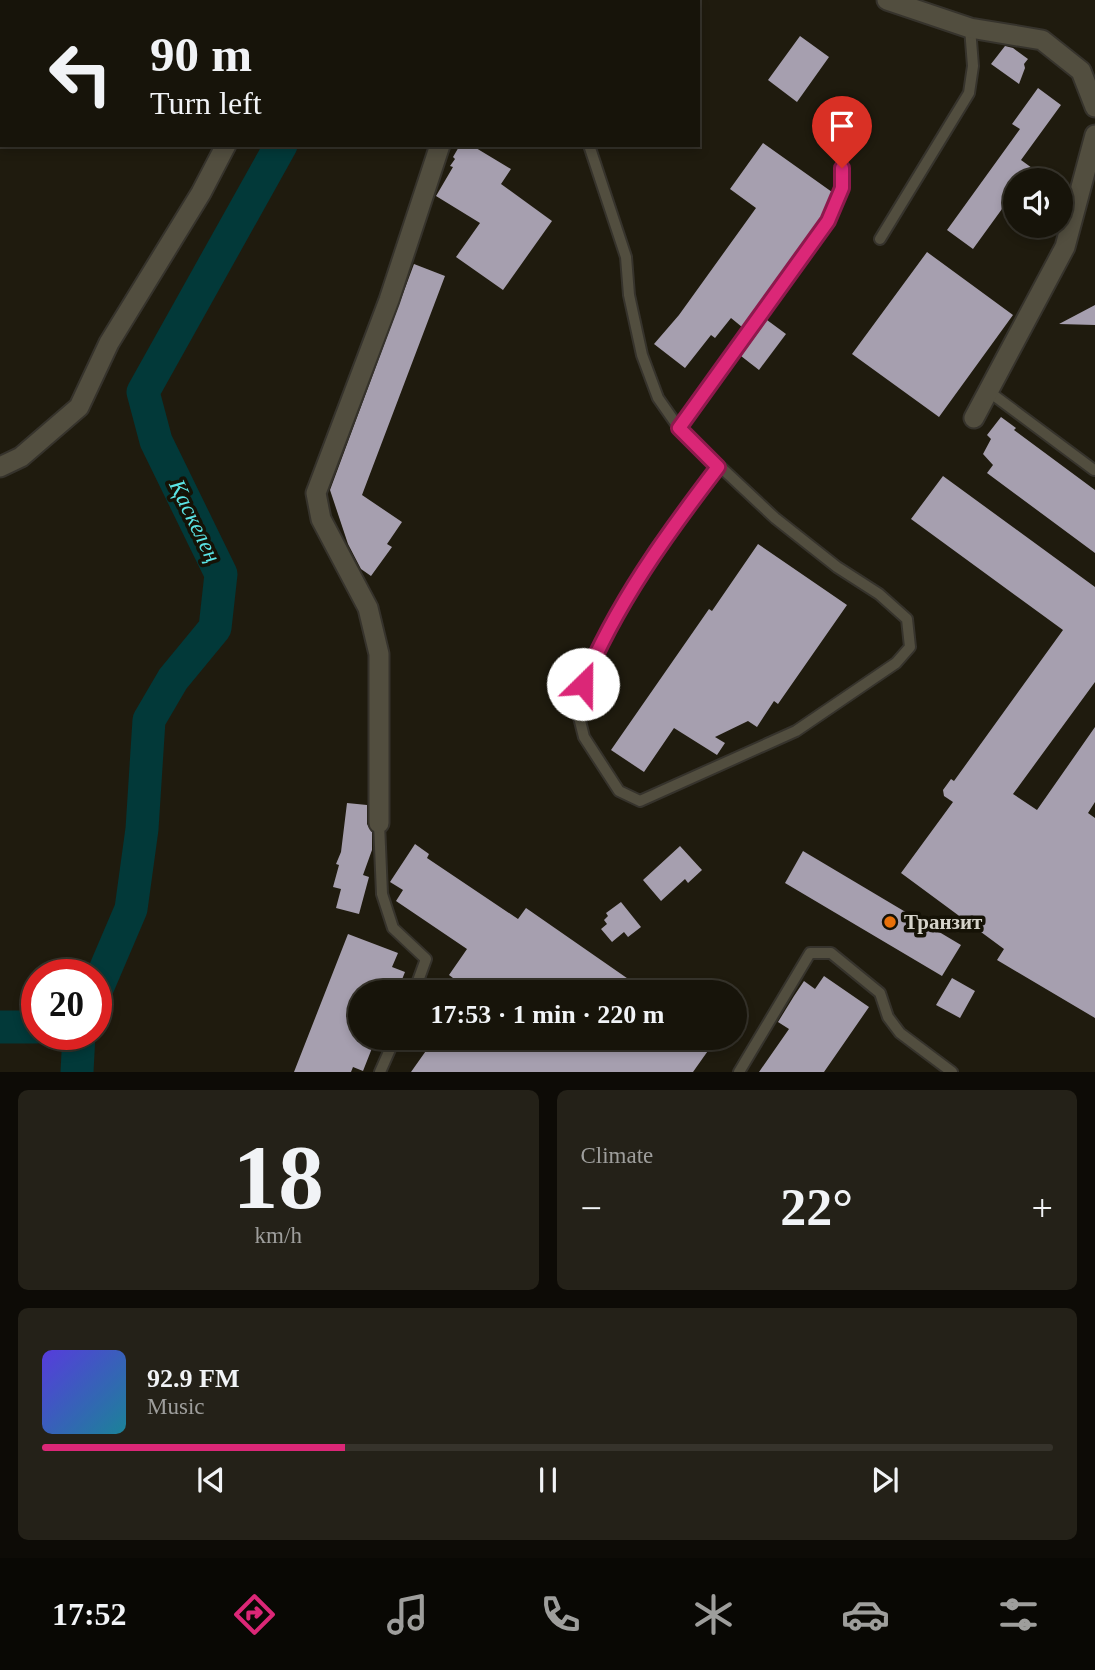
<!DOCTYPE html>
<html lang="en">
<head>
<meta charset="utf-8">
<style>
	:root { --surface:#17140a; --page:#242118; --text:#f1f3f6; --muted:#9e9e9c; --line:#36332b; --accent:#db2777 }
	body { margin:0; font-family:Georgia,serif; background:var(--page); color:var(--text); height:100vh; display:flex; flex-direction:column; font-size:26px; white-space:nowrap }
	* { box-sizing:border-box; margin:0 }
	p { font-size:23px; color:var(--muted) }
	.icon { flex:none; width:38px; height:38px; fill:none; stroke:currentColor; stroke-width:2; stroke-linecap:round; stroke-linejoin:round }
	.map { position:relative; height:1072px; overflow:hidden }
	.side { display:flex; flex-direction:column; gap:18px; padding:18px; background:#0d0b06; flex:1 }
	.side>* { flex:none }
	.banner { position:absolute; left:0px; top:0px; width:700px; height:147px; box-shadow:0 4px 10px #0003,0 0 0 2px var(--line); background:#17140a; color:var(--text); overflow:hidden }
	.fabs { position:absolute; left:1003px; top:168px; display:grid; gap:14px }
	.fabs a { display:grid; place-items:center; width:70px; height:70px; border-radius:50%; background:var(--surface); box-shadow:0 4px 10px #0003,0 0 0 2px var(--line); font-size:35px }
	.speed { position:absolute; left:21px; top:959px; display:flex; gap:14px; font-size:35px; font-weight:700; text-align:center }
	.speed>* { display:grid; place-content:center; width:91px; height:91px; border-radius:50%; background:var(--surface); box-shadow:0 4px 10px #0003,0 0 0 2px var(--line); line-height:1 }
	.speed .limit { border:10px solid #d22; background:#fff; color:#111 }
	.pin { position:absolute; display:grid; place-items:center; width:60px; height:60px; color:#fff; margin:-72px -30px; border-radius:50% 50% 50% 0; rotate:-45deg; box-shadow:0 0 7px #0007 }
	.pin .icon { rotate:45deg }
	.me { position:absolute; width:77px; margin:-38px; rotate:23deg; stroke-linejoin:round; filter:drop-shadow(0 0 5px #0008) }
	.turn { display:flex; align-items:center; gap:24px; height:147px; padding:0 35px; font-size:32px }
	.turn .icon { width:91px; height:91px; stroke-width:2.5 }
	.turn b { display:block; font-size:49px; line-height:60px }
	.big { font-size:52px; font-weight:700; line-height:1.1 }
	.side .widget { flex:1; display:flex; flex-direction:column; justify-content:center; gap:10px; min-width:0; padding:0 24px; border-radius:10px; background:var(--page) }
	.side .dial { align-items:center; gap:0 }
	.dial b { font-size:91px; line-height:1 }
	.song { display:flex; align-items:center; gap:21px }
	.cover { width:84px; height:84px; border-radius:10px; background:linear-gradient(135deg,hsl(250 70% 55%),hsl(190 70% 35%)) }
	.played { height:7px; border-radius:4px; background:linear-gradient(90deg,var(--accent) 30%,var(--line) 30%) }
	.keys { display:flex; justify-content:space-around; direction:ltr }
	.heat { display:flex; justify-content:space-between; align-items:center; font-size:38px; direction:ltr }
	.side .tiles { flex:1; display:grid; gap:18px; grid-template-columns:1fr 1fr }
	.widget:last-child { grid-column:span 2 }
	.trip { position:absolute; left:348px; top:980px; width:399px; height:70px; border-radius:35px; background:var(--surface); box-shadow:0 4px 10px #0003,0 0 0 2px var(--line); font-weight:700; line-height:70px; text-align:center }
	.tab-bar { display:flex; height:112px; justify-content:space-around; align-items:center; background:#090804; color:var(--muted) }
	.tab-bar .icon { width:49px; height:49px }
	.tab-bar .active { color:var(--accent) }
	.tab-bar b { font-size:32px; color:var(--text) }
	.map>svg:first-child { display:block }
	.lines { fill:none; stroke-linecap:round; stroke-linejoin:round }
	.river { stroke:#023939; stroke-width:33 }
	.building { fill:#a69faf }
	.service-casing { stroke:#36332c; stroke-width:14 }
	.minor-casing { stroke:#36332c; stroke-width:23 }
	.service { stroke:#524e3f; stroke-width:10 }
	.minor { stroke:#524e3f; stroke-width:19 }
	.route-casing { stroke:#8e194d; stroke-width:18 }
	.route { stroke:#db2777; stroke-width:12 }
	.food-dot { fill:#e8710a; stroke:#151206; stroke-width:2.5 }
	.labels { text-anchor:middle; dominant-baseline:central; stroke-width:7; stroke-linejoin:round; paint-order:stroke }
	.poi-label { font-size:21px; font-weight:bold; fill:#d5d3ca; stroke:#151206; text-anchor:start }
	.water-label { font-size:23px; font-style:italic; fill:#5be3e4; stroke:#151206 }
</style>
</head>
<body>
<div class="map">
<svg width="1095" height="1072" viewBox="0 0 1095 1072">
	<rect width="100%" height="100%" fill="#1f1b0e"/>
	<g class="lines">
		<!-- river -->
		<path class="river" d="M 352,2 L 352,0
			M 96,991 L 131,909 L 142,829 L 149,720 L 173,679 L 215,628 L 221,574 L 156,441 L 143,392 L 281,145
			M 0,1027 L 37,1027
			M 77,1072 L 79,1034"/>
	</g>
	<!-- building -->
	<path class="building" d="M 800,36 L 829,57 L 797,102 L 768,80 Z
		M 1005,46 L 1013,48 L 1028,59 L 1024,64 L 1025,68 L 1019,84 L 991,64 Z
		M 1038,88 L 1061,105 L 1021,160 L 1032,168 L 1023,180 L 1015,180 L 1015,191 L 973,249 L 947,230 L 1020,129 L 1012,124 Z
		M 763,143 L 832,192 L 821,217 L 742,327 L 731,318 L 715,338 L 711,335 L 685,368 L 654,344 L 679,315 L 756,208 L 730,189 Z
		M 460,145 L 471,145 L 511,169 L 501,184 L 552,221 L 503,290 L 456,257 L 480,223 L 436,196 L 453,167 L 450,166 L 455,159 L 453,157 Z
		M 927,252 L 1013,315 L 939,417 L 852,354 Z
		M 414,264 L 445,276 L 362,495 L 402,522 L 387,544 L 392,547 L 371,576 L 361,569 L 348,544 L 330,490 Z
		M 1095,305 L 1095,325 L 1059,324 Z
		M 767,320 L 786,334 L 759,370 L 741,356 Z
		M 1001,417 L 1016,428 L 1014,430 L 1095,490 L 1095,553 L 987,473 L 993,465 L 983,454 L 991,439 L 987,435 Z
		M 943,476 L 1095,587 L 1095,682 L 1013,794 L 1037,810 L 1095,727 L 1095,802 L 1088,813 L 1095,818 L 1095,1018 L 997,960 L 1004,949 L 901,873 L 953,802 L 944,796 L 943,790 L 951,779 L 954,781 L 1063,630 L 911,519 Z
		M 758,544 L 847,605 L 778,704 L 774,701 L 757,727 L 748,721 L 715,737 L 725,743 L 717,755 L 674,728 L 644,772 L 611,750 L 709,609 L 712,611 Z
		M 347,803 L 367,805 L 367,824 L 372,832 L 372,850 L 363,875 L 369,877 L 359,914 L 336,908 L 341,889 L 333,887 L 339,865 L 336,864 L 341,852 Z
		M 415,844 L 429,854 L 427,858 L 518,919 L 526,908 L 647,992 L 443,992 L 453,978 L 449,975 L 467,949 L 396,901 L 403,890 L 390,882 Z
		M 680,846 L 702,870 L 688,883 L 685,879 L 661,901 L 643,880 Z
		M 803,851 L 961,945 L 942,976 L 785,883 Z
		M 621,902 L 641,927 L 628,937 L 624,932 L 612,942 L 601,929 L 607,924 L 604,920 L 608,916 L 606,913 Z
		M 348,934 L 398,953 L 392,967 L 405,972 L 397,992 L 360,992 L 360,1038 L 376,1038 L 363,1071 L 353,1067 L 351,1072 L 294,1072 Z
		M 824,976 L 869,1007 L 824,1072 L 759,1072 L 789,1029 L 778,1022 L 794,996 L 804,981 L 815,989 Z
		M 952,978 L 975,991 L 960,1018 L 936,1005 Z
		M 435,1038 L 717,1038 L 693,1072 L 411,1072 Z"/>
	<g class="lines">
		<!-- service casing -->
		<g class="service-casing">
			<path id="service" d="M 581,0 L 581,2
				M 589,145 L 626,257 L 629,295 L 642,355 L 658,398 L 679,428 L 775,518 L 837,567 L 879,594 L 907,619 L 910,647 L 896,663 L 796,731 L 640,801 L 619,791 L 584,737 L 575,701 L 597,649 L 654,551 L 718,466
				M 880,239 L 969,93 L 973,66 L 970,28
				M 988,391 L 1094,470
				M 679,428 L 828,221 L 842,188 L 842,168
				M 379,823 L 382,894 L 393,928 L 426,959 L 414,992
				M 380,1072 L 395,1038
				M 739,1072 L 810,953 L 831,953 L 880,993 L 888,1017 L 900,1033 L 952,1072"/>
		</g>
		<!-- minor casing -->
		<g class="minor-casing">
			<path id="minor" d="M 244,0 L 245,2
				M 887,0 L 970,28 L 1042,40 L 1081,71 L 1095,107
				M 494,2 L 495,0
				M 974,418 L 1065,247 L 1095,135
				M 0,467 L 21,457 L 79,407 L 109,343 L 201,193 L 226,145
				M 379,823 L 379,654 L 368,608 L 321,519 L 316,493 L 389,300 L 440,145"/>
		</g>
		<!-- service -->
		<use href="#service" class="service"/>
		<!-- minor -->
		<use href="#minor" class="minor"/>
	</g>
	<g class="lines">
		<!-- route casing -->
		<g class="route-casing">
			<path id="route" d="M 583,684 C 616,604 666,535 718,467 L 679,428 L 828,221 L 842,188 L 842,168"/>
		</g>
		<!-- route -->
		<use href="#route" class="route"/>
	</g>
	<!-- markers -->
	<circle class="food-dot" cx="890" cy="922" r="7"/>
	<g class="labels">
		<!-- poi labels -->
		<g class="poi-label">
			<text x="904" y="922">Транзит</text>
		</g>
		<!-- water labels -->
		<g class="water-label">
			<text transform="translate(195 521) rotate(64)">Қаскелең</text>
		</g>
	</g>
</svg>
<div class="fabs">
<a><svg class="icon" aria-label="sound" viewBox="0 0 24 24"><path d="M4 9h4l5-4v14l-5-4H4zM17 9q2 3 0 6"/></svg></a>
</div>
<div class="speed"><div class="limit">20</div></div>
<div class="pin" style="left:842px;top:168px;background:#d93025"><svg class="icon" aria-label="arrive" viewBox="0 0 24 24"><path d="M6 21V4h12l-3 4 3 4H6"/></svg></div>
<svg class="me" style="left:583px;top:684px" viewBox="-20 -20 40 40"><circle r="19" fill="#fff"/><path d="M0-13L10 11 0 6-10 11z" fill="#db2777"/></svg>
<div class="trip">17:53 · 1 min · 220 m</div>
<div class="banner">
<div class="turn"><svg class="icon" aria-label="left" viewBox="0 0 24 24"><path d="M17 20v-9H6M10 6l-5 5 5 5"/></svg><div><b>90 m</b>Turn left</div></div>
</div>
</div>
<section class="side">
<div class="tiles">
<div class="widget dial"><b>18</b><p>km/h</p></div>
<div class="widget"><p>Climate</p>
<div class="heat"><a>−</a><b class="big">22°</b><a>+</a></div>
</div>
<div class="widget">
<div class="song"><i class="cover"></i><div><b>92.9 FM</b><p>Music</p></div></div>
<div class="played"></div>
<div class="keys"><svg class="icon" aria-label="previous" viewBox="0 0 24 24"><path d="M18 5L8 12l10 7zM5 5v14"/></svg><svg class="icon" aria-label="pause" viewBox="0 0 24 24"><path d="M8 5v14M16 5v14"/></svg><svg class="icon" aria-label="next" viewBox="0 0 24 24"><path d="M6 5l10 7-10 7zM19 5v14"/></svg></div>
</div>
</div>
</section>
<nav class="tab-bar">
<b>17:52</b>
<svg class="icon active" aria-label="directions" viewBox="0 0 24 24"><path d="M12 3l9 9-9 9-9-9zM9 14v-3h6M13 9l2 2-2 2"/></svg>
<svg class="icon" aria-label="music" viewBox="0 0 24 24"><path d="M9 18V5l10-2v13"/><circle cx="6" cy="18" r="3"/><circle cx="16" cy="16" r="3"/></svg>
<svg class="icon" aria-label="phone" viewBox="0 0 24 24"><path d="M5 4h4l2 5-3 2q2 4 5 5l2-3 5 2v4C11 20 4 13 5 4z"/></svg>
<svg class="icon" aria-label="climate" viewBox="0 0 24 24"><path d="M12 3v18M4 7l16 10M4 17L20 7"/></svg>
<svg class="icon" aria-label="car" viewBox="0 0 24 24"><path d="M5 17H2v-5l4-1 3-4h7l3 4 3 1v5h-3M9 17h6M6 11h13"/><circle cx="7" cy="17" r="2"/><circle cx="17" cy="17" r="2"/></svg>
<svg class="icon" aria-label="filters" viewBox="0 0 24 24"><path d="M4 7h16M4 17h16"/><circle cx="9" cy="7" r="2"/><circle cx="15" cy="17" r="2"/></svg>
</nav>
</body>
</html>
